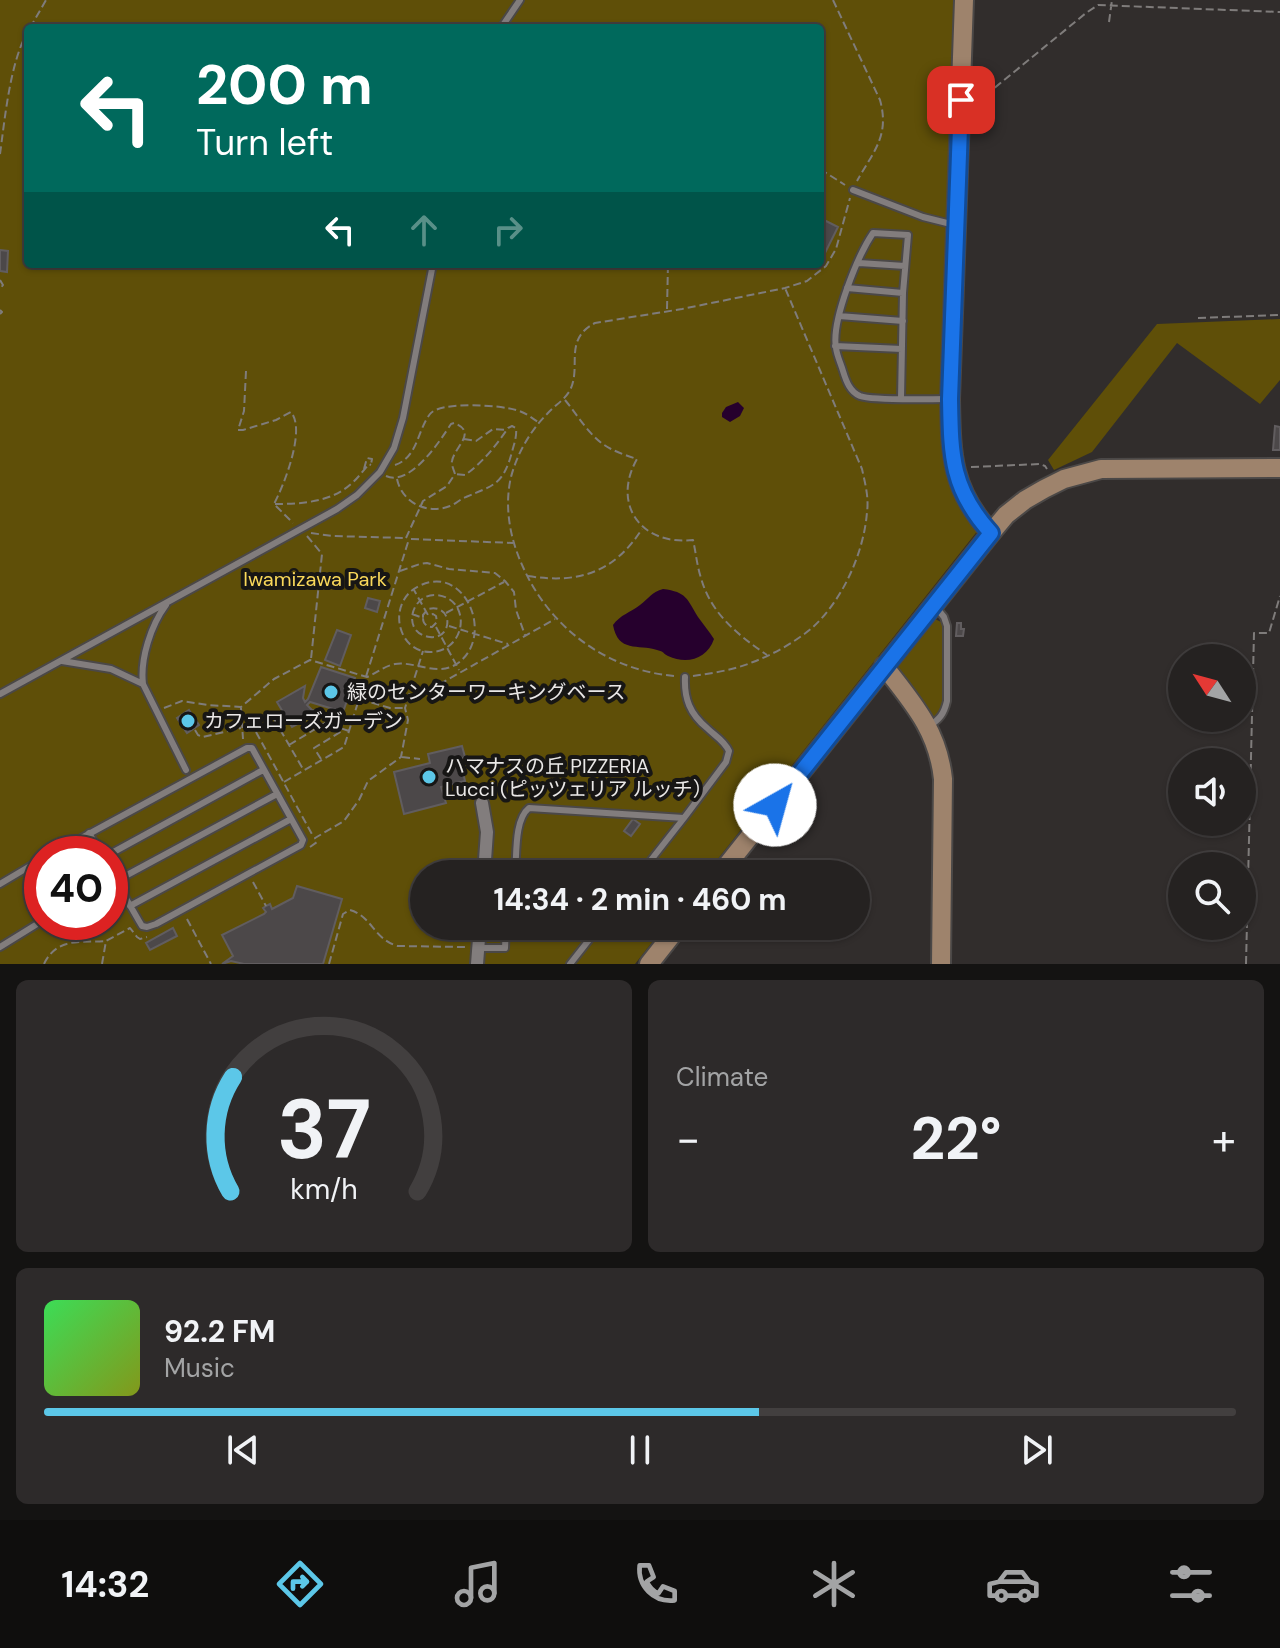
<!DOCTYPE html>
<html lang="en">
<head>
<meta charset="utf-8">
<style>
	:root { --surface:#252221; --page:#2d2a2a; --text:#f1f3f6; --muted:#a3a4a5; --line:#423f3f; --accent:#5cc7e8 }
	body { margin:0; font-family:"DM Sans","Noto Sans JP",sans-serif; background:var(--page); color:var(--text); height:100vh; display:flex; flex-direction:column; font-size:30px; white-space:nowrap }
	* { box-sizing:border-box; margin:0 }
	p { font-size:26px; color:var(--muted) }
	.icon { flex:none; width:44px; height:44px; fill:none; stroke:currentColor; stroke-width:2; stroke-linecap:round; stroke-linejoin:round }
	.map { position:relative; height:964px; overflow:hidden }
	.drawer { display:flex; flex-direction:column; gap:16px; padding:16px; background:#141312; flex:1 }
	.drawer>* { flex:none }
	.banner { position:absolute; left:24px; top:24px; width:800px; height:244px; border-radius:8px; box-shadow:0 2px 6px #0004,0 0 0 2px var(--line); background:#00695c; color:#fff; overflow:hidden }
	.needle { width:52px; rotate:306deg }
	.buttons { position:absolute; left:1168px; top:644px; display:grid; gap:16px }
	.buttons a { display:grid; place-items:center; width:88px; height:88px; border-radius:50%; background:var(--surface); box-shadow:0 2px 6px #0004,0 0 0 2px var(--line); font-size:40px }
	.speed { position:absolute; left:24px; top:836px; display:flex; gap:16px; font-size:40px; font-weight:700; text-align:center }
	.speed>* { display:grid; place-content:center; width:104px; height:104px; border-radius:50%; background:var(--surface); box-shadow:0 2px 6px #0004,0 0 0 2px var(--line); line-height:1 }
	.speed .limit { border:12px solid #d22; background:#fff; color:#111 }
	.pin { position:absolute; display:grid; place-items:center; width:68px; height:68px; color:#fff; margin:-34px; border-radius:16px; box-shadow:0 4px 12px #0006 }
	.me { position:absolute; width:88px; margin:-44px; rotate:38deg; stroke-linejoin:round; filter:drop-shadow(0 0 6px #0008) }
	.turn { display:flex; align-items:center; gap:28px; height:168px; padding:0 40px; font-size:36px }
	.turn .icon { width:104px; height:104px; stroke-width:2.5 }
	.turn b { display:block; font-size:56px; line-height:68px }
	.lanes { display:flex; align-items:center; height:76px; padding:0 40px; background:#0003; justify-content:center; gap:40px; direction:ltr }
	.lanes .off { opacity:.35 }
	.big { font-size:60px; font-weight:700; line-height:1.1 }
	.drawer .widget { flex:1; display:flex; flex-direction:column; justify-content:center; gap:12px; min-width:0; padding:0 28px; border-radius:12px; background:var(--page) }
	.drawer .dial { align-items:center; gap:0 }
	.dial svg { height:208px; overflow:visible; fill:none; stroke:var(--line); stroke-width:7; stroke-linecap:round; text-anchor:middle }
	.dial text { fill:var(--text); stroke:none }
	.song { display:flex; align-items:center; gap:24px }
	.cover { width:96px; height:96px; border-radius:12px; background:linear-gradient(135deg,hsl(130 70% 55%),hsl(70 70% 35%)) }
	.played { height:8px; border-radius:4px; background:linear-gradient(90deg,var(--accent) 60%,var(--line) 60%) }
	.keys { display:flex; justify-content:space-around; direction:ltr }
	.heat { display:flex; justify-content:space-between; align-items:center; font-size:44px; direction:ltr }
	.drawer .tiles { flex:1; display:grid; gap:16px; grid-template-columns:1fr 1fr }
	.widget:last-child { grid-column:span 2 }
	.trip { position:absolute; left:410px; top:860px; width:460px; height:80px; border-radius:40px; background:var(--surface); box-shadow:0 2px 6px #0004,0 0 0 2px var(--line); font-weight:700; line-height:80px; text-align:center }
	.tabs { display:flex; height:128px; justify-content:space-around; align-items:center; background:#0f0e0d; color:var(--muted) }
	.tabs .icon { width:56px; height:56px }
	.tabs .current { color:var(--accent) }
	.tabs b { font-size:36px; color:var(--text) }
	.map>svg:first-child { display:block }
	.green { fill:#5f4f08; fill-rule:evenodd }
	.water { fill:#26002d }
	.building { fill:#4c4849; stroke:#615d5f; stroke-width:2 }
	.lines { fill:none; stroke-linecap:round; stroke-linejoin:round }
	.lane-casing { stroke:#4b4847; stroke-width:10 }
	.street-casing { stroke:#4b4847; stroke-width:16 }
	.secondary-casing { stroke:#4b4847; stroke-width:22 }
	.path { stroke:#7f7c7b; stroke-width:2; stroke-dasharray:8 4; stroke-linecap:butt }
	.lane { stroke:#827d7d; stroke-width:6 }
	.street { stroke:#827d7d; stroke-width:12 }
	.secondary { stroke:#9e836c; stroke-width:18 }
	.route-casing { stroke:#114b97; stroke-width:20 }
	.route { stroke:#1a73e8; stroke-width:14 }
	.poi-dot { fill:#5cc7e8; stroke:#171615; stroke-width:3 }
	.labels { text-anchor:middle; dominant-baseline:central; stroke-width:8; stroke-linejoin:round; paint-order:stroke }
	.park-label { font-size:20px; fill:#f9d85a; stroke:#171615 }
	.poi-label { font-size:20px; fill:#eae8e7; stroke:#171615; text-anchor:start }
</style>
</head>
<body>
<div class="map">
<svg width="1280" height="964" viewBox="0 0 1280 964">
	<rect width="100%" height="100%" fill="#312d2c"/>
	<!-- green -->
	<path class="green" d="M 0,0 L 957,0 L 942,418 L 944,458 L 957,495 L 979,529 L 706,874 L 424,874 L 424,926 L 665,926 L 635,964 L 0,964 ZM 28,28 L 820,28 L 820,264 L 28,264 ZM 42,854 L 110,854 L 110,922 L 42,922 Z
		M 1280,319 L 1280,380 L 1260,404 L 1177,343 L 1092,452 L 1054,470 L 1048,460 L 1157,324 Z
		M 935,619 L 943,623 L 944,631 L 942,706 L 937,718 L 932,718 L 899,672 L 898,663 L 930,621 Z"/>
	<!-- water -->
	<path class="water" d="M 738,402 L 744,408 L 740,416 L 730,422 L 722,417 L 722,413 L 726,407 Z
		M 663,589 C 687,592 687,599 698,617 C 703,624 709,631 714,639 C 707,659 687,665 668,656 C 661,652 665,652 657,650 C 638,644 618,653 613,625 C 620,615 631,612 640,605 C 649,598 652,592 663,589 Z"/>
	<!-- building -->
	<path class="building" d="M 820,218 L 838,227 L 824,255 L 820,253 Z
		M 0,250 L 8,251 L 7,272 L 0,271 Z
		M 1275,426 L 1280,427 L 1280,450 L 1273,450 Z
		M 368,598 L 380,601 L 377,612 L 365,608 Z
		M 957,623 L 961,623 L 961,629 L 964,629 L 963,636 L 956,636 Z
		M 337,630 L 351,635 L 340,666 L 325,660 Z
		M 321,667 L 355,678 L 343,712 L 310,702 L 307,705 L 312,710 L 321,712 L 292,727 L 277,702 L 305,686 L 303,698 L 305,702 L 308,699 Z
		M 189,710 L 199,725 L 187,733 L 177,718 Z
		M 462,746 L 465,757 L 460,759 L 465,781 L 441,787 L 446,803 L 404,814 L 394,772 L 430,763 L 428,754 Z
		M 633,819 L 640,824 L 631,836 L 624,831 Z
		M 297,886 L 342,899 L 323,964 L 244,964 L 231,961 L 222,964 L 233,956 L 222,935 L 264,914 L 266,912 L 263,908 L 266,906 L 270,904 L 272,909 L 293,898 Z
		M 532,926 L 548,926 L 538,939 L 528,932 Z
		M 173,928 L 177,936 L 150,950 L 146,943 Z"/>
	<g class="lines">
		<!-- lane casing -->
		<g class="lane-casing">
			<path id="lane" d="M 501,28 L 520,0
				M 853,190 L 923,217 L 955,225
				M 859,263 L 905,266
				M 847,288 L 903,293
				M 839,316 L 903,321
				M 835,346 L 902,349
				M 901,398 L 903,293 L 908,235 L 873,233 C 858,255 831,321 836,348 C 837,356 841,364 843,371 C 846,381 850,392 860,396 C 874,401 928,399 946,399
				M 166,605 C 151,625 140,659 143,684 L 186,770
				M 62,661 L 111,669 L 143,684
				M 0,694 L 337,509 L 357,495 L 380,472 L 394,448 L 403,418 L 433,264
				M 928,727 C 940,719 944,714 947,701 L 947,626 L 944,617 L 935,606
				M 684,818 L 726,762 L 729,751 C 724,740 715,736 707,728 C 690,714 684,699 685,677
				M 89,833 L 101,854
				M 52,854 L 247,748 L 252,748 L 303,840 L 301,845 L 156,924 L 147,927 L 142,926 L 139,921 L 116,881 L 110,884
				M 110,854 L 263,770
				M 110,870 L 116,881 L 277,794
				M 515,874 C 517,855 514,820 529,808 L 684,818 L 640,874
				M 0,884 L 42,859
				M 130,906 L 291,819
				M 0,947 L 42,921
				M 478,948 L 505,948 L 506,926
				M 570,964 L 600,926"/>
		</g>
		<!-- street casing -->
		<g class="street-casing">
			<path id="street" d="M 482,803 L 487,832 L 484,874
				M 477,964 L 480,926"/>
		</g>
		<!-- secondary casing -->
		<g class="secondary-casing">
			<path id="secondary" d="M 964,0 L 950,399 C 951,455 951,489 991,533
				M 884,666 C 913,703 938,731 943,779 L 941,964
				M 720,874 L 991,533 L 1006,515 L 1025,500 L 1044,489 L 1064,479 L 1101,469 L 1280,468
				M 649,964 L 679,926"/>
		</g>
		<!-- path -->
		<path class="path" d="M 833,0 L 880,100 C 890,136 873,152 857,181
			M 1109,22 L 1112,0
			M 30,28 L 46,0
			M 975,100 L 981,99 L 1086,13 L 1098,5 L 1280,12
			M 0,154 C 5,118 10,62 28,31
			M 820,169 L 845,185
			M 0,280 L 3,285 L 0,289
			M 667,309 L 668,264
			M 0,310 L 2,312 L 0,314
			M 1198,318 L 1280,315
			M 246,371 L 244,411 L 238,430 L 243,430 L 276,420 L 291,412 C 306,430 284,485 274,504 L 293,523
			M 565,400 C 579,417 591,439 611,449 C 619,453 628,456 637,459 C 611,505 642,546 693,540 C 696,553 697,566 701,578 C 711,614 738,635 767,655
			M 464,439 L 476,441 L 493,429 L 506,430
			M 395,465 C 418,457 417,431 430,414 C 440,401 500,405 516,410 C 524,412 531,417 538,422
			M 971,467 L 1040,464 L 1045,466 L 1047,469
			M 364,469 L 367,458 L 372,459 L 371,464
			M 386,476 C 410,487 440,441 451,424 L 454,423 C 478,432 455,446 452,461 C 451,465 454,470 455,474 L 447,486 L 423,501 L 406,538
			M 397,479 C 402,503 428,515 450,506 C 456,504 460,499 466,497 C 494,485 503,485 512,452 C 514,444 517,437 516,428 L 512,426 L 508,428 C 496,446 482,463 465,475 L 455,474
			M 275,504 C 302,504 331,502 351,484 C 358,478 363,471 369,464 L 371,465
			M 311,533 L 332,536 L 405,538
			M 307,536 L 322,554 L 311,659
			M 411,539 L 513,543
			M 400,571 L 420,564 L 427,563 L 449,569 L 495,573 L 505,581 L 514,592 L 516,610 L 525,635
			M 528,576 C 578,584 614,573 642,529
			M 446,613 L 504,582
			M 412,614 L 423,618 C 423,624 427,627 432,627 L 437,622 L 436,616 L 433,614 L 428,615 L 414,590
			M 449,626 L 508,644
			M 436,627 L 459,670
			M 674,676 C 607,670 550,628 523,567 C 510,539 504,507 511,477 C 517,454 530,431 547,414 C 554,406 563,401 569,392 C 583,368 562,340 595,323 L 682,309 L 785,288 L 807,281 L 826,266 L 836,249 L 850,198
			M 693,676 C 713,673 734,670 753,662 C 774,654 795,642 812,628 C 843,600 864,552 867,512 C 869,497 865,483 862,469 L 785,288
			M 360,699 L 390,708 L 404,708
			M 408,702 L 555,619
			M 164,708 L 182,701 L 208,705 L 241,707 L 274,679 L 310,660 L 367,677 C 377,673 384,666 395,664 C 415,661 435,676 455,665 C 497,640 466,562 419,586 C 386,602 397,653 431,652 C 467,651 472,599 437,595 C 410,593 401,634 430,637 C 453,640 454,603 428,609 L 423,615 L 423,618
			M 241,708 L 243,739
			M 274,719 L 303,769
			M 195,730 L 198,735 L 203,737 L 241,728
			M 256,732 L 313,836
			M 289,745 L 325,723 L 349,731
			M 402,757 L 420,759
			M 321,759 L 314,748 L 342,731
			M 284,782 L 344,747 L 409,539
			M 310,847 L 317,842 L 315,838 L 344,821 L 359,800 L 368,781 L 401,757 L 408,720 L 405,708 L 423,651
			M 253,882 L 266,906
			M 187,919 L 211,964
			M 44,964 C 57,937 80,943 105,941
			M 102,964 L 106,941 L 130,928 L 137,937 L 140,939 L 147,937
			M 329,964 L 343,914 L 350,910 C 372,916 374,940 398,946 L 465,947
			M 1246,964 L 1254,633 L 1269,633 L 1280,596"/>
		<!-- lane -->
		<use href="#lane" class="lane"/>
		<!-- street -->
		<use href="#street" class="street"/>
		<!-- secondary -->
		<use href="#secondary" class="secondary"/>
	</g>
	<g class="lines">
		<!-- route casing -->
		<g class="route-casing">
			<path id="route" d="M 775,805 L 991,533 C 951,489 951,455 950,399 L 961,100"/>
		</g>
		<!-- route -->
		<use href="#route" class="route"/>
	</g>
	<!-- markers -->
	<g class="poi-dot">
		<circle cx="331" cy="692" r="8"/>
		<circle cx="188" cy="721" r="8"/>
		<circle cx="429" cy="777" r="8"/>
	</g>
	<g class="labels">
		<!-- park labels -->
		<g class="park-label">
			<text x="315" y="579">Iwamizawa Park</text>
		</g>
		<!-- poi labels -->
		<g class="poi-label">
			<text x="347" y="692">緑のセンターワーキングベース</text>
			<text x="204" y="721">カフェローズガーデン</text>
			<text x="445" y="766">ハマナスの丘 PIZZERIA<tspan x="445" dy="23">Lucci (ピッツェリア ルッチ）</tspan></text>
		</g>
	</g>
</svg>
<div class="buttons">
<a><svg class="needle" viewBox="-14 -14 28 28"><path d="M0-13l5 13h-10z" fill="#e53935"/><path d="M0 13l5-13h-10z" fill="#a3a4a5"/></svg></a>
<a><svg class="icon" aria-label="sound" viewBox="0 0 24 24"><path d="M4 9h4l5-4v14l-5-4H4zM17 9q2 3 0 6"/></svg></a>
<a><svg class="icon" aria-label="search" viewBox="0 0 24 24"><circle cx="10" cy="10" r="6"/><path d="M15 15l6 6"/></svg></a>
</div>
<div class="speed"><div class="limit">40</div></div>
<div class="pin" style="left:961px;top:100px;background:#d93025"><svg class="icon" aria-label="arrive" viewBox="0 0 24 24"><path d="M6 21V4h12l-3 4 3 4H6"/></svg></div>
<svg class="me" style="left:775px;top:805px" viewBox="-20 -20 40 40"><circle r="19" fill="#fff"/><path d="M0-13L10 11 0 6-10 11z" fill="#1a73e8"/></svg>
<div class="trip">14:34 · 2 min · 460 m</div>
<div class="banner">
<div class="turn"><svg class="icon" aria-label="left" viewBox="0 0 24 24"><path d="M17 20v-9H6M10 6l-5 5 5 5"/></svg><div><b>200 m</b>Turn left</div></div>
<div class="lanes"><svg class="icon" aria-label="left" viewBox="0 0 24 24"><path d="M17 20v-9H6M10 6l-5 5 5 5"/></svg><svg class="icon off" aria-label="ahead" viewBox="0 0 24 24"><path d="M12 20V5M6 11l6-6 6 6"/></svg><svg class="icon off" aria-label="right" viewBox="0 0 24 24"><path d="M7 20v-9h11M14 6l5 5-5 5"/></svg></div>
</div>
</div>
<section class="drawer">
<div class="tiles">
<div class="widget dial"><svg viewBox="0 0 100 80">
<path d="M14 69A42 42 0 1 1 86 69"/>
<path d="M14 69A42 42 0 0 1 15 25" stroke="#5cc7e8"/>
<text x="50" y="56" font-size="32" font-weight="700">37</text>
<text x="50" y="72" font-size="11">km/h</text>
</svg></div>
<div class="widget"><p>Climate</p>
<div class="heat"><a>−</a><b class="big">22°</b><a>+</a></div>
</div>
<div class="widget">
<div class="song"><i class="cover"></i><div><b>92.2 FM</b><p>Music</p></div></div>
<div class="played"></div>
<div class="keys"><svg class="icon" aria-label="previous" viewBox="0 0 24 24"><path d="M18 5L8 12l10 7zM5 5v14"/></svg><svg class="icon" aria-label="pause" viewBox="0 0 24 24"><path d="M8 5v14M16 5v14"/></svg><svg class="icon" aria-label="next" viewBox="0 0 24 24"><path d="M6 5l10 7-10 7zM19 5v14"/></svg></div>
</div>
</div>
</section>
<nav class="tabs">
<b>14:32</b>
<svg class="icon current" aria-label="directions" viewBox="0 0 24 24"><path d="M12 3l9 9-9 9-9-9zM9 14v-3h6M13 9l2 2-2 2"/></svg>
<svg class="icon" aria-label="music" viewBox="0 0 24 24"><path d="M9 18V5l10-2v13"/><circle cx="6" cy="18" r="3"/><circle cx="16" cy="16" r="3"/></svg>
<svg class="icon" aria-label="phone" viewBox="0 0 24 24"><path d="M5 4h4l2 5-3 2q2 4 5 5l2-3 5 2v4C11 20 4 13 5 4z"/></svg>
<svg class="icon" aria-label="climate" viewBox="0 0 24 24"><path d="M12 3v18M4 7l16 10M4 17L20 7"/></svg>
<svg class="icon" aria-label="car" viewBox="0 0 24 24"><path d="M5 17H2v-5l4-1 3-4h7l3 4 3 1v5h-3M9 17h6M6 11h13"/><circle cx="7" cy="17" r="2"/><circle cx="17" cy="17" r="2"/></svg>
<svg class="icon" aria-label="filters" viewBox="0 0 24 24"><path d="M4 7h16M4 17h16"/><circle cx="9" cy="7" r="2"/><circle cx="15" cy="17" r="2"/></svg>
</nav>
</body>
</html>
